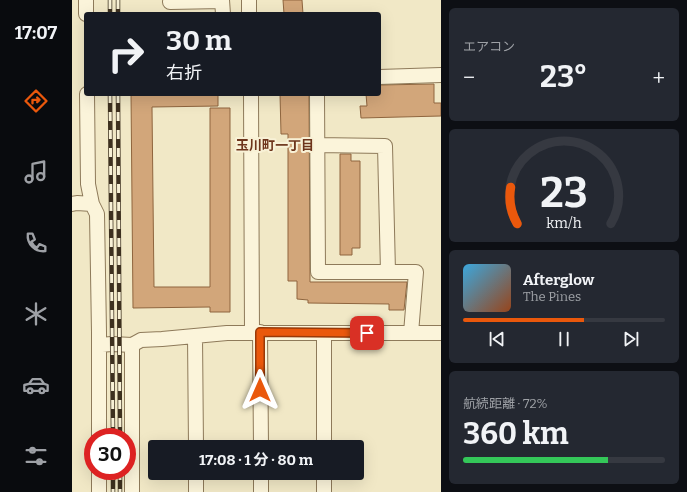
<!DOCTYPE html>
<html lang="ja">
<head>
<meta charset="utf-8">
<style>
	:root { --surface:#171b24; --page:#242831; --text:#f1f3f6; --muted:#9ea1a6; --line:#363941; --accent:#ea580c }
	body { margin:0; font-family:Bitter,"Noto Sans JP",serif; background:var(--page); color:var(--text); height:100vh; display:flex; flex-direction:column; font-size:15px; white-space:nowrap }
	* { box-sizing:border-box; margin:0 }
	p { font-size:13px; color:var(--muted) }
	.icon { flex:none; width:22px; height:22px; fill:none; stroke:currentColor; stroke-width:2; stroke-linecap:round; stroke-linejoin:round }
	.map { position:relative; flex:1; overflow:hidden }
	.sheet { display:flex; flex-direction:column; gap:8px; padding:8px; background:#0d0f14; width:246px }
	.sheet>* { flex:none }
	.top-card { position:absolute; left:12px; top:12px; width:297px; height:84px; border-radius:4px; box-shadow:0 4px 16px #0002; background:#171b24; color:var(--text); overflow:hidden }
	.speed { position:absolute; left:12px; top:428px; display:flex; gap:8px; font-size:20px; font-weight:700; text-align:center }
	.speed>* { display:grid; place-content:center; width:52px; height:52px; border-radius:50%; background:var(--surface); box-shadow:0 4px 16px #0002; line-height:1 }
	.speed .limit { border:6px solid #d22; background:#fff; color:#111 }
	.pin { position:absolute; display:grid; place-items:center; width:34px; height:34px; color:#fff; margin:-17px; border-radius:8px; box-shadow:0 2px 6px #0006 }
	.me { position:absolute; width:44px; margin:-22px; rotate:0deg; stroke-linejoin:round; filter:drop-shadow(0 0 3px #0008) }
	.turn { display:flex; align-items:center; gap:14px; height:84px; padding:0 16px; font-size:18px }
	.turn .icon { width:52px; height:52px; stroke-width:2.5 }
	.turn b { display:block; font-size:28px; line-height:34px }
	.big { font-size:30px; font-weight:700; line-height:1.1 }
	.sheet .tile { flex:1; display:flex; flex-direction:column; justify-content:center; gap:6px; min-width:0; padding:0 14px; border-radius:6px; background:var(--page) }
	.sheet .dial { align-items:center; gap:0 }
	.dial svg { height:104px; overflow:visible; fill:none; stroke:var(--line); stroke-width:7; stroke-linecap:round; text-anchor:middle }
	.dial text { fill:var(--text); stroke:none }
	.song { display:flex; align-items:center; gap:12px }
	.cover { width:48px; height:48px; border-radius:6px; background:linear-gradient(135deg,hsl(200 70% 55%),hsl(20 70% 35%)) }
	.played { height:4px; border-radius:2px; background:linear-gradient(90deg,var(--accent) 60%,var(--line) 60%) }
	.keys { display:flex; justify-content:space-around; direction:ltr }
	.heat { display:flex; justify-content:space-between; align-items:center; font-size:22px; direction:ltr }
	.charge { height:6px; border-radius:3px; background:linear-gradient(90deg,#34c759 72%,var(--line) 0) }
	.trip { position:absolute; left:76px; top:440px; width:216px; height:40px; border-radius:4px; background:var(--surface); box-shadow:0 4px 16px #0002; font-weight:700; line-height:40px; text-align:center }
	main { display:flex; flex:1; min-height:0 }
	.menu { display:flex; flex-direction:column; width:72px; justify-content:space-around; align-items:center; background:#090b0e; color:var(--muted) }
	.menu .icon { width:28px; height:28px }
	.menu .selected { color:var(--accent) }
	.menu b { font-size:18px; color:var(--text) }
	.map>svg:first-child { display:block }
	.building { fill:#d2a67a; stroke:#8f653e }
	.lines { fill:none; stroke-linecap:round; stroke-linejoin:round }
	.minor-casing { stroke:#8e7a5a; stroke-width:16 }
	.minor { stroke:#fbf4da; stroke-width:14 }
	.rail-casing { stroke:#3d301f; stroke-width:4.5 }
	.rail { stroke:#f8f1d6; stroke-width:3; stroke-dasharray:9; stroke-linecap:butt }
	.route-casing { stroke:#983908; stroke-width:10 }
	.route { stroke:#ea580c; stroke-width:7 }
	.labels { text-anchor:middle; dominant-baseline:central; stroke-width:4; stroke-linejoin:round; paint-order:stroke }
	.neighbourhood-label { font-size:13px; font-weight:bold; fill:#6d341b; stroke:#f8f1d6 }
</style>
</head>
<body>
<main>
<nav class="menu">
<b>17:07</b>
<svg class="icon selected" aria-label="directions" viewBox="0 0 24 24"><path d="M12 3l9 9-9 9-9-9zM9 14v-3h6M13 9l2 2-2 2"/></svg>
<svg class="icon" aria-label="music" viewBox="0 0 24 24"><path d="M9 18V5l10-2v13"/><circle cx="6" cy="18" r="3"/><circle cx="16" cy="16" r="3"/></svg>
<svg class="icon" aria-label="phone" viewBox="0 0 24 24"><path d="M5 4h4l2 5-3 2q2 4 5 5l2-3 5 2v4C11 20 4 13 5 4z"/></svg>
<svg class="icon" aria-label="climate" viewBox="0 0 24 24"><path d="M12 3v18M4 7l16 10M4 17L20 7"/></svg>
<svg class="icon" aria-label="car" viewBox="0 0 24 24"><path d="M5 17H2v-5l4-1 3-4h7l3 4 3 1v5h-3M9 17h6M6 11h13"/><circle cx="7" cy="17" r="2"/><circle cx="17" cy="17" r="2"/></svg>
<svg class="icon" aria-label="filters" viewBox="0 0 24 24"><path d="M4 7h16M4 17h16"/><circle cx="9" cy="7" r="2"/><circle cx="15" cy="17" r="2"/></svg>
</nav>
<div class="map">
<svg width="369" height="492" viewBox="0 0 369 492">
	<rect width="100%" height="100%" fill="#f1e8c6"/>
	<!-- building -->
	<path class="building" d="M 211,0 L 230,0 L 231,14 L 212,14 Z
		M 362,84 L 362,103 L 369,103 L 369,116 L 289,118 L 288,106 L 295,106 L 294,94 L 307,94 L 307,85 Z
		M 59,94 L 146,94 L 146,106 L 80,107 L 82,287 L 138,287 L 138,108 L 158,108 L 158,312 L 138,312 L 138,307 L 61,308 Z
		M 208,94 L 237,94 L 238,272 L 238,282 L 335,282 L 332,310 L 317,310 L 317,304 L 236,303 L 236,300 L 225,299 L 225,281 L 216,281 L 216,134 L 209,134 Z
		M 268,154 L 279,154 L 279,161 L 288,161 L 288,248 L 280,248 L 280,255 L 268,255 Z"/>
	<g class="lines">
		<!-- minor casing -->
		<g class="minor-casing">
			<path id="minor" d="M 14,0 L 14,14
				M 150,0 L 151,14
				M 177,0 L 177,14
				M 98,2 L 150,1
				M 307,77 L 369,75
				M 15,94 L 16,184 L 20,204 L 25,214 L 27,332 L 27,437
				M 179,94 L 180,332
				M 245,94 L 246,272 L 344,272 L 339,333
				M 245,145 L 313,146 L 316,272
				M 0,204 L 5,203 L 20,204
				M 188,332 L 189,447
				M 252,333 L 252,447
				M 123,336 L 124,447
				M 27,345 L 40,344 L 60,345 L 69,340 L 90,339 L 155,333 L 369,333
				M 60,345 L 60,492
				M 27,471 L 27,492
				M 124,473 L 124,492
				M 189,473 L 189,492
				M 252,473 L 252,492"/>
		</g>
		<!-- minor -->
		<use href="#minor" class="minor"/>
		<!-- rail casing -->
		<g class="rail-casing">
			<path id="rail" d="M 38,0 L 38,14
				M 46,0 L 46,14
				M 38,94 L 41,437
				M 46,94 L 48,437
				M 41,471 L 41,492
				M 48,471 L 48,492"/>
		</g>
		<!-- rail -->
		<use href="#rail" class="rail"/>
	</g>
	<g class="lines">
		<!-- route casing -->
		<g class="route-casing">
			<path id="route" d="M 188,390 L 188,332 L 295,333"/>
		</g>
		<!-- route -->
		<use href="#route" class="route"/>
	</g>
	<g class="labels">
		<!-- neighbourhood labels -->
		<g class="neighbourhood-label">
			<text x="203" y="145">玉川町一丁目</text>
		</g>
	</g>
</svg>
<div class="speed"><div class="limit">30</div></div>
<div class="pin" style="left:295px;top:333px;background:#d93025"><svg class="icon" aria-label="arrive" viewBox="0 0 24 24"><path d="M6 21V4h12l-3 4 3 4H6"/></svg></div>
<svg class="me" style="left:188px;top:390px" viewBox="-20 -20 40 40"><path d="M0-17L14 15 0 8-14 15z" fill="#ea580c" stroke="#fff" stroke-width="4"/></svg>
<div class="trip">17:08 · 1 分 · 80 m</div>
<div class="top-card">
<div class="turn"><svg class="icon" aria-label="right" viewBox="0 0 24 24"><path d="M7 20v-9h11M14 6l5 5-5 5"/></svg><div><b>30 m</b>右折</div></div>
</div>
</div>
<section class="sheet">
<div class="tile"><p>エアコン</p>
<div class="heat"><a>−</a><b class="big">23°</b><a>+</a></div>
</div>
<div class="tile dial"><svg viewBox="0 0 100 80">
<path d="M14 69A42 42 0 1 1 86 69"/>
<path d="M14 69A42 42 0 0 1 9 41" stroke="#ea580c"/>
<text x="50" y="56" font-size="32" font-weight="700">23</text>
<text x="50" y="72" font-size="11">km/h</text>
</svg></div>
<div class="tile">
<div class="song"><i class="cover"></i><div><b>Afterglow</b><p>The Pines</p></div></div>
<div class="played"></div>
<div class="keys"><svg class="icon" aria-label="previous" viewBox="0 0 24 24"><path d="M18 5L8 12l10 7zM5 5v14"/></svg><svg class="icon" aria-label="pause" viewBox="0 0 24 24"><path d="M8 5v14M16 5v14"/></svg><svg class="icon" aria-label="next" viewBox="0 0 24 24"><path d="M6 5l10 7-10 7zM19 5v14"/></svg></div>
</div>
<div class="tile"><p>航続距離 · 72%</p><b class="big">360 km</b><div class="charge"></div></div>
</section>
</main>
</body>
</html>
